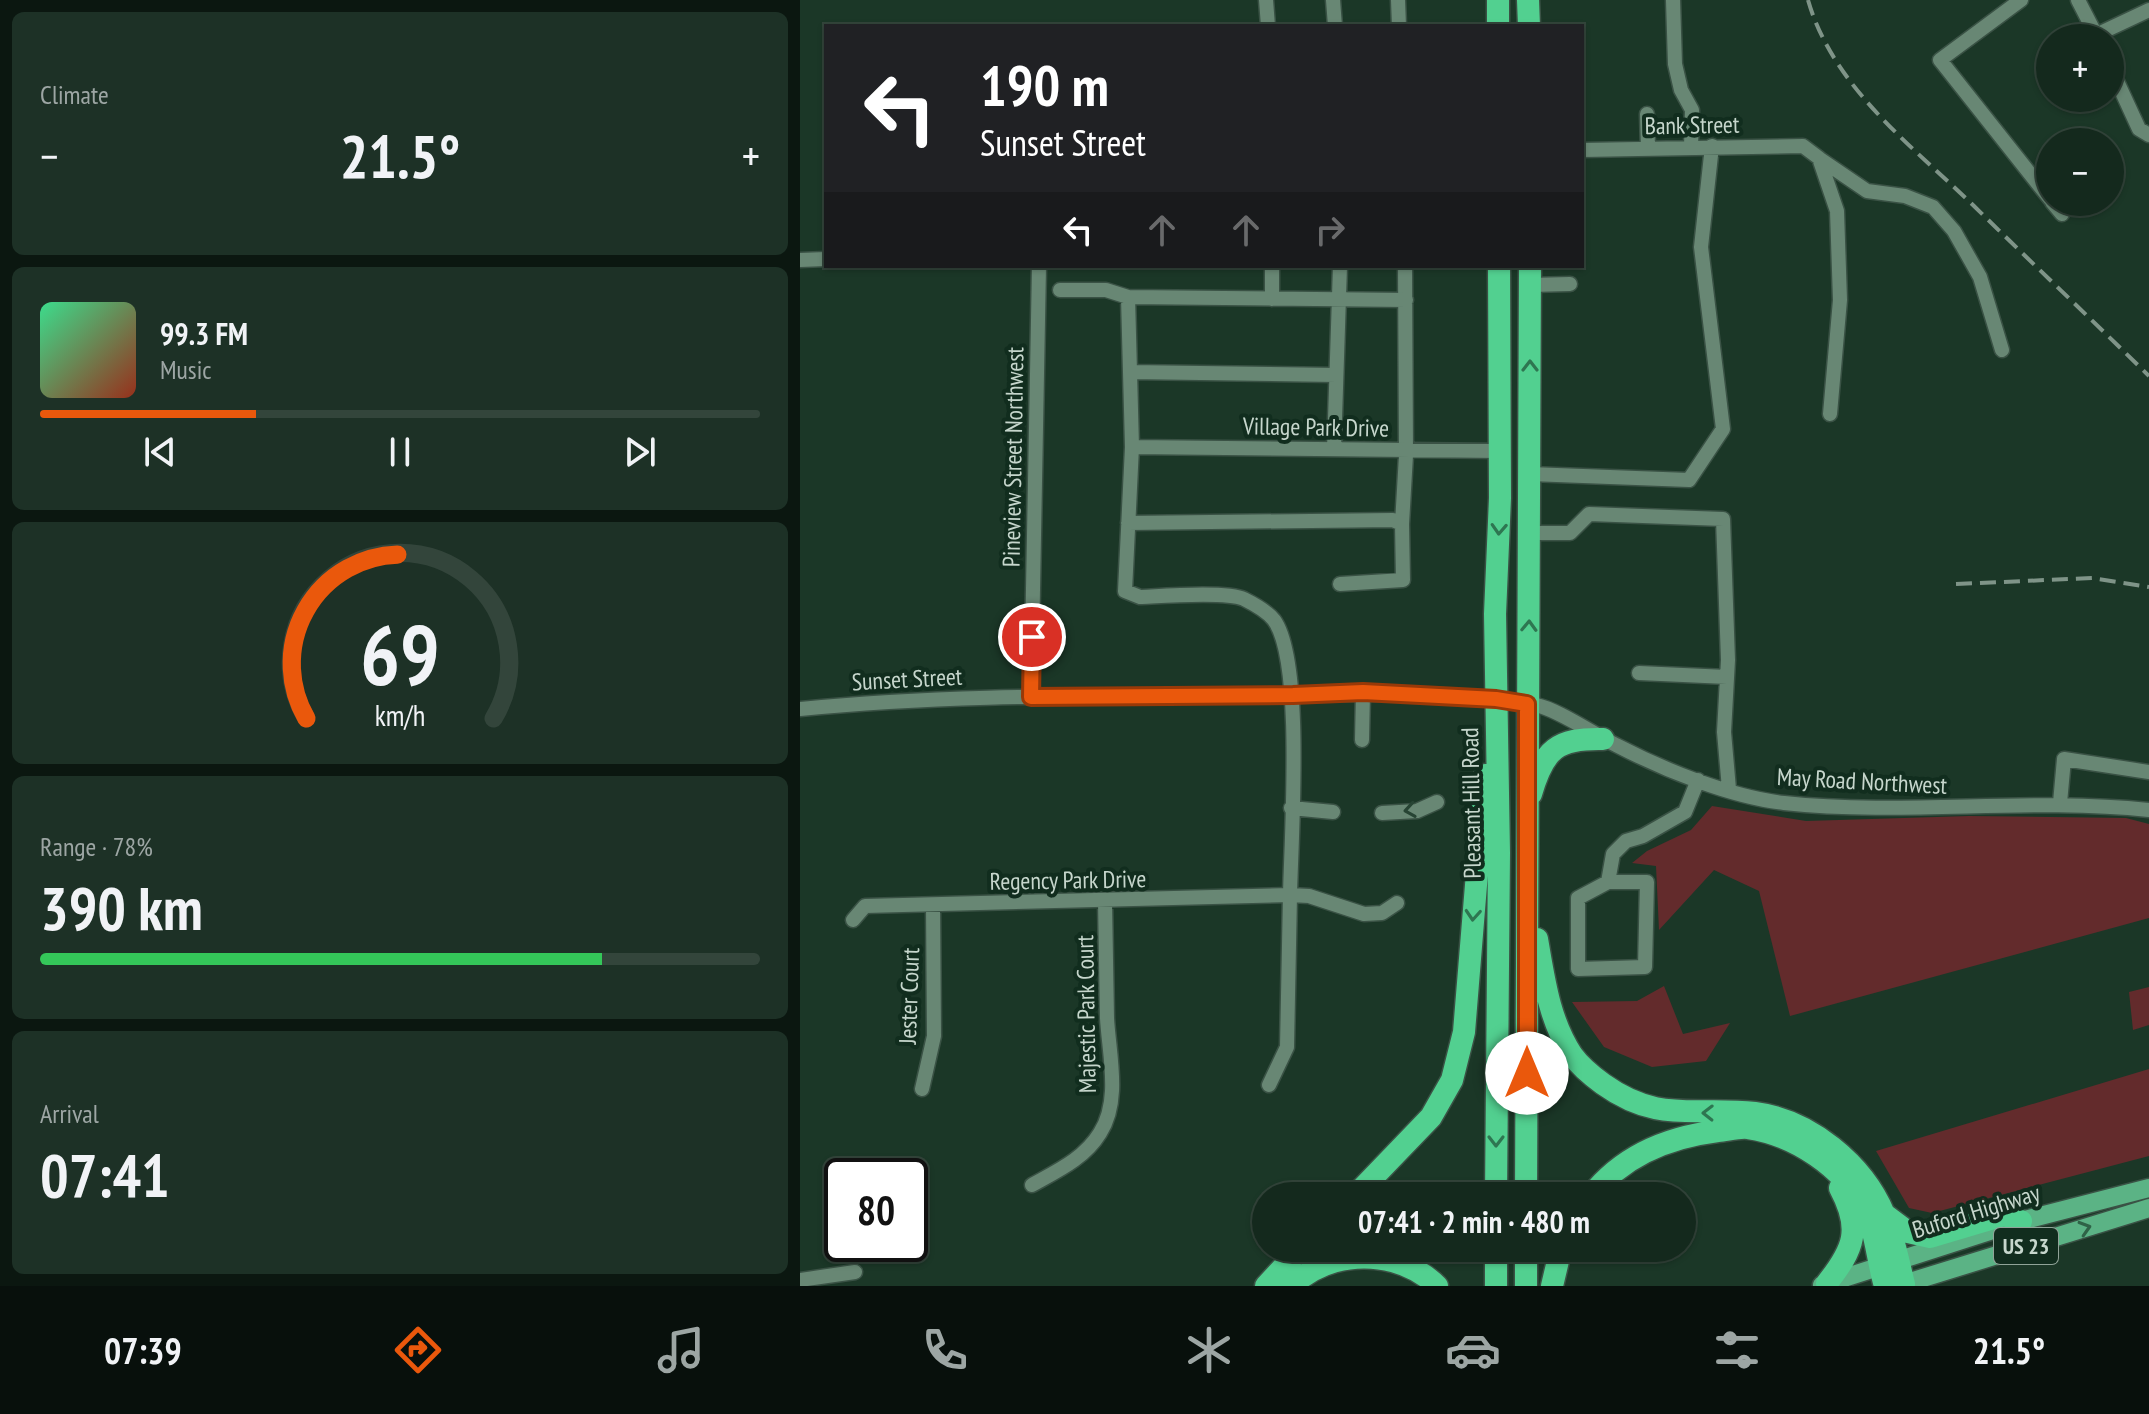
<!DOCTYPE html>
<html lang="en">
<head>
<meta charset="utf-8">
<style>
	:root { --surface:#14291d; --page:#1d3126; --text:#f1f3f6; --muted:#9da6a4; --line:#33453b; --accent:#ea580c }
	body { margin:0; font-family:"PT Sans Narrow",sans-serif; background:var(--page); color:var(--text); height:100vh; display:flex; flex-direction:column; font-size:30px; white-space:nowrap }
	* { box-sizing:border-box; margin:0 }
	p { font-size:26px; color:var(--muted) }
	.icon { flex:none; width:44px; height:44px; fill:none; stroke:currentColor; stroke-width:2; stroke-linecap:round; stroke-linejoin:round }
	.map { position:relative; flex:1; overflow:hidden }
	.drawer { display:flex; flex-direction:column; gap:12px; padding:12px; background:#0b1710; width:800px }
	.drawer>* { flex:none }
	.guide { position:absolute; left:24px; top:24px; width:760px; height:244px; border-radius:0px; box-shadow:0 2px 6px #0004,0 0 0 2px var(--line); background:#202124; color:#fff; overflow:hidden }
	.tools { position:absolute; left:1236px; top:24px; display:grid; gap:16px }
	.tools a { display:grid; place-items:center; width:88px; height:88px; border-radius:50%; background:var(--surface); box-shadow:0 2px 6px #0004,0 0 0 2px var(--line); font-size:40px }
	.speed { position:absolute; left:24px; top:1158px; display:flex; gap:16px; font-size:40px; font-weight:700; text-align:center }
	.speed>* { display:grid; place-content:center; width:104px; height:104px; border-radius:50%; background:var(--surface); box-shadow:0 2px 6px #0004,0 0 0 2px var(--line); line-height:1 }
	.speed .limit { border:4px solid #111; border-radius:12px; background:#fff; color:#111 }
	.pin { position:absolute; display:grid; place-items:center; width:68px; height:68px; color:#fff; margin:-34px; border:4px solid #fff; border-radius:50%; box-shadow:0 2px 8px #0007 }
	.me { position:absolute; width:88px; margin:-44px; rotate:0deg; stroke-linejoin:round; filter:drop-shadow(0 0 6px #0008) }
	.turn { display:flex; align-items:center; gap:28px; height:168px; padding:0 24px; font-size:36px }
	.turn .icon { width:104px; height:104px; stroke-width:2.5 }
	.turn b { display:block; font-size:56px; line-height:68px }
	.lanes { display:flex; align-items:center; height:76px; padding:0 24px; background:#0003; justify-content:center; gap:40px; direction:ltr }
	.lanes .off { opacity:.35 }
	.big { font-size:60px; font-weight:700; line-height:1.1 }
	.drawer .card { flex:1; display:flex; flex-direction:column; justify-content:center; gap:12px; min-width:0; padding:0 28px; border-radius:12px; background:var(--page) }
	.drawer .dial { align-items:center; gap:0 }
	.dial svg { height:208px; overflow:visible; fill:none; stroke:var(--line); stroke-width:7; stroke-linecap:round; text-anchor:middle }
	.dial text { fill:var(--text); stroke:none }
	.song { display:flex; align-items:center; gap:24px }
	.cover { width:96px; height:96px; border-radius:12px; background:linear-gradient(135deg,hsl(150 70% 55%),hsl(10 70% 35%)) }
	.played { height:8px; border-radius:4px; background:linear-gradient(90deg,var(--accent) 30%,var(--line) 30%) }
	.keys { display:flex; justify-content:space-around; direction:ltr }
	.heat { display:flex; justify-content:space-between; align-items:center; font-size:44px; direction:ltr }
	.charge { height:12px; border-radius:6px; background:linear-gradient(90deg,#34c759 78%,var(--line) 0) }
	.trip { position:absolute; left:452px; top:1182px; width:444px; height:80px; border-radius:40px; background:var(--surface); box-shadow:0 2px 6px #0004,0 0 0 2px var(--line); font-weight:700; line-height:80px; text-align:center }
	.tabs { display:flex; height:128px; justify-content:space-around; align-items:center; background:#08100c; color:var(--muted) }
	.tabs .icon { width:56px; height:56px }
	.tabs .active { color:var(--accent) }
	.tabs b { font-size:36px; color:var(--text) }
	main { display:flex; flex:1; min-height:0 }
	.map>svg:first-child { display:block }
	.green { fill:#632b2c }
	.lines { fill:none; stroke-linecap:round; stroke-linejoin:round }
	.minor-casing { stroke:#3a5245; stroke-width:17 }
	.major-casing { stroke:#3a5245; stroke-width:21 }
	.highway-casing { stroke:#3a5245; stroke-width:25 }
	.minor { stroke:#688774; stroke-width:14 }
	.major { stroke:#5bb385; stroke-width:18 }
	.highway { stroke:#52d090; stroke-width:22 }
	.rail { stroke:#7f9488; stroke-width:4; stroke-dasharray:16 8; stroke-linecap:butt }
	.oneway { stroke:#2e7651 }
	.oneway2 { stroke:#274434 }
	.oneway3 { stroke:#2f6347 }
	.route-casing { stroke:#983908; stroke-width:20 }
	.route { stroke:#ea580c; stroke-width:14 }
	.labels { text-anchor:middle; dominant-baseline:central; stroke-width:8; stroke-linejoin:round; paint-order:stroke }
	.shield { fill:#112d1e; stroke:#90a398; stroke-width:2 }
	.shield-label { font-size:22px; font-weight:bold; fill:#c6d6cc }
	.street-label { font-size:24px; fill:#c6d6cc; stroke:#112d1e }
</style>
</head>
<body>
<main>
<section class="drawer">
<div class="card"><p>Climate</p>
<div class="heat"><a>−</a><b class="big">21.5°</b><a>+</a></div>
</div>
<div class="card">
<div class="song"><i class="cover"></i><div><b>99.3 FM</b><p>Music</p></div></div>
<div class="played"></div>
<div class="keys"><svg class="icon" aria-label="previous" viewBox="0 0 24 24"><path d="M18 5L8 12l10 7zM5 5v14"/></svg><svg class="icon" aria-label="pause" viewBox="0 0 24 24"><path d="M8 5v14M16 5v14"/></svg><svg class="icon" aria-label="next" viewBox="0 0 24 24"><path d="M6 5l10 7-10 7zM19 5v14"/></svg></div>
</div>
<div class="card dial"><svg viewBox="0 0 100 80">
<path d="M14 69A42 42 0 1 1 86 69"/>
<path d="M14 69A42 42 0 0 1 49 6" stroke="#ea580c"/>
<text x="50" y="56" font-size="32" font-weight="700">69</text>
<text x="50" y="72" font-size="11">km/h</text>
</svg></div>
<div class="card"><p>Range · 78%</p><b class="big">390 km</b><div class="charge"></div></div>
<div class="card"><p>Arrival</p><b class="big">07:41</b></div>
</section>
<div class="map">
<svg width="1349" height="1286" viewBox="0 0 1349 1286">
	<rect width="100%" height="100%" fill="#1b3727"/>
	<!-- green -->
	<path class="green" d="M 912,806 L 1006,821 L 1169,816 L 1326,818 L 1349,824 L 1349,918 L 990,1016 L 959,891 L 914,870 L 859,930 L 856,866 L 832,863 L 847,851 L 891,830 Z
		M 864,986 L 883,1034 L 930,1023 L 906,1061 L 852,1067 L 804,1047 L 772,1002 L 837,1001 Z
		M 1349,987 L 1349,1025 L 1333,1030 L 1329,992 Z
		M 1349,1069 L 1349,1156 L 1132,1213 L 1109,1208 L 1076,1151 Z"/>
	<g class="lines">
		<!-- minor casing -->
		<g class="minor-casing">
			<path id="minor" d="M 466,0 L 468,26
				M 533,0 L 535,26
				M 598,0 L 599,26
				M 873,0 L 875,64 L 881,90 L 892,110 L 891,147
				M 1221,0 L 1140,60 L 1250,199
				M 1278,0 L 1296,35
				M 1297,38 L 1296,35 L 1349,10
				M 1310,66 L 1339,129 L 1349,135
				M 847,114 L 848,148
				M 782,150 L 1003,146 L 1019,158 L 1037,211 L 1040,300 L 1030,414
				M 1020,159 L 1067,191 L 1105,196 L 1133,207 L 1154,231 L 1180,277 L 1202,350
				M 1252,202 L 1262,214
				M 0,260 L 26,259
				M 730,285 L 770,284
				M 260,290 L 306,290 L 328,297 L 606,300
				M 472,299 L 472,266
				M 330,372 L 536,375
				M 332,447 L 700,451
				M 534,449 L 540,266
				M 730,474 L 889,480 L 923,429 L 901,247 L 912,146
				M 328,523 L 593,520 L 602,524
				M 730,533 L 770,533 L 789,514 L 923,519 L 928,660 L 924,732 L 929,789
				M 540,584 L 603,580 L 602,524 L 606,455 L 605,266
				M 839,673 L 927,677
				M 231,697 L 239,266
				M 0,709 C 142,695 284,696 427,695 C 530,695 634,688 736,705 C 757,709 795,735 816,745 C 864,770 931,797 984,803 C 1106,816 1228,797 1349,810
				M 562,740 L 563,692
				M 1260,803 L 1264,759 L 1349,772
				M 491,808 L 533,812
				M 582,813 L 617,811 L 637,802
				M 808,882 L 847,882 L 845,967 L 778,969 L 778,898 Z
				M 808,882 L 813,854 L 826,841 L 843,836 L 885,812 L 898,780
				M 53,920 L 65,906 L 490,895 C 491,839 504,661 474,620 C 467,611 454,604 444,599 C 427,591 362,596 340,597 L 325,591 L 332,447 L 328,297
				M 469,1085 L 487,1047 L 490,895 L 509,896 L 564,914 L 582,913 L 597,903
				M 122,1089 L 134,1036 L 133,905
				M 232,1185 C 257,1171 284,1159 300,1133 C 321,1100 309,1055 307,1018 C 306,979 306,940 305,901
				M 0,1280 L 55,1272"/>
		</g>
		<!-- major casing -->
		<g class="major-casing">
			<path id="major" d="M 1022,1285 L 1221,1221 L 1349,1188
				M 1097,1286 L 1349,1208"/>
		</g>
		<!-- highway casing -->
		<g class="highway-casing">
			<path id="highway" d="M 728,0 L 729,26
				M 698,26 L 698,0
				M 731,794 C 744,749 757,738 803,739
				M 737,939 C 744,979 749,1020 772,1055 C 780,1066 792,1076 803,1084 C 859,1124 894,1106 955,1113 C 1010,1120 1063,1164 1084,1214 C 1094,1236 1098,1261 1104,1284
				M 555,1196 L 631,1117 L 652,1080 L 664,1032 L 685,775
				M 696,1196 L 699,853 L 695,614 L 700,498 L 699,266
				M 726,1196 L 730,266
				M 791,1196 C 822,1156 869,1137 918,1131 C 928,1130 939,1127 948,1128 C 995,1135 1043,1167 1065,1209 C 1075,1227 1078,1264 1085,1286
				M 1084,1214 L 1108,1232 L 1130,1237 L 1204,1215 L 1221,1221
				M 1027,1283 C 1054,1249 1062,1229 1040,1188
				M 466,1286 L 501,1248
				M 492,1286 C 529,1248 599,1248 637,1286
				M 696,1286 L 696,1248
				M 726,1286 L 726,1248
				M 752,1286 L 761,1248"/>
		</g>
		<!-- minor -->
		<use href="#minor" class="minor"/>
		<!-- major -->
		<use href="#major" class="major"/>
		<!-- highway -->
		<use href="#highway" class="highway"/>
		<!-- rail -->
		<path class="rail" d="M 1008,0 C 1033,87 1111,145 1174,206 C 1232,263 1291,319 1349,376
			M 1156,584 L 1292,578 L 1349,587"/>
	</g>
	<!-- one-way arrows -->
	<defs><path id="oneway-chevron" d="M-2-3.5L2.5 0L-2 3.5" fill="none" stroke-width="1.6" stroke-linecap="round" stroke-linejoin="round" transform="scale(2)"/></defs>
	<g class="oneway">
		<use href="#oneway-chevron" transform="translate(730 366) rotate(-90)"/>
		<use href="#oneway-chevron" transform="translate(699 529) rotate(93)"/>
		<use href="#oneway-chevron" transform="translate(729 626) rotate(-88)"/>
		<use href="#oneway-chevron" transform="translate(673 915) rotate(94)"/>
		<use href="#oneway-chevron" transform="translate(908 1113) rotate(-179)"/>
		<use href="#oneway-chevron" transform="translate(696 1141) rotate(90)"/>
	</g>
	<use class="oneway2" href="#oneway-chevron" transform="translate(610 810) rotate(171)"/>
	<use class="oneway3" href="#oneway-chevron" transform="translate(1285 1228) rotate(-17)"/>
	<g class="lines">
		<!-- route casing -->
		<g class="route-casing">
			<path id="route" d="M 232,637 L 231,697 L 493,695 L 563,692 L 696,699 L 727,704 L 727,1073"/>
		</g>
		<!-- route -->
		<use href="#route" class="route"/>
	</g>
	<g class="labels">
		<!-- shield labels -->
		<rect class="shield" x="1194" y="1228" width="64" height="36" rx="6"/>
		<g class="shield-label">
			<text x="1226" y="1246">US 23</text>
		</g>
		<!-- street labels -->
		<g class="street-label">
			<text transform="translate(892 125) rotate(-1)">Bank Street</text>
			<text transform="translate(516 427) rotate(1)">Village Park Drive</text>
			<text transform="translate(213 457) rotate(-89)">Pineview Street Northwest</text>
			<text transform="translate(107 679) rotate(-3)">Sunset Street</text>
			<text transform="translate(1062 781) rotate(3)">May Road Northwest</text>
			<text transform="translate(671 803) rotate(-91)">Pleasant Hill Road</text>
			<text transform="translate(268 880) rotate(-1)">Regency Park Drive</text>
			<text transform="translate(109 996) rotate(-88)">Jester Court</text>
			<text transform="translate(286 1014) rotate(-91)">Majestic Park Court</text>
			<text transform="translate(1176 1211) rotate(-17)">Buford Highway</text>
		</g>
	</g>
</svg>
<div class="tools">
<a>+</a>
<a>−</a>
</div>
<div class="speed"><div class="limit">80</div></div>
<div class="pin" style="left:232px;top:637px;background:#d93025"><svg class="icon" aria-label="arrive" viewBox="0 0 24 24"><path d="M6 21V4h12l-3 4 3 4H6"/></svg></div>
<svg class="me" style="left:727px;top:1073px" viewBox="-20 -20 40 40"><circle r="19" fill="#fff"/><path d="M0-13L10 11 0 6-10 11z" fill="#ea580c"/></svg>
<div class="trip">07:41 · 2 min · 480 m</div>
<div class="guide">
<div class="turn"><svg class="icon" aria-label="left" viewBox="0 0 24 24"><path d="M17 20v-9H6M10 6l-5 5 5 5"/></svg><div><b>190 m</b>Sunset Street</div></div>
<div class="lanes"><svg class="icon" aria-label="left" viewBox="0 0 24 24"><path d="M17 20v-9H6M10 6l-5 5 5 5"/></svg><svg class="icon off" aria-label="ahead" viewBox="0 0 24 24"><path d="M12 20V5M6 11l6-6 6 6"/></svg><svg class="icon off" aria-label="ahead" viewBox="0 0 24 24"><path d="M12 20V5M6 11l6-6 6 6"/></svg><svg class="icon off" aria-label="right" viewBox="0 0 24 24"><path d="M7 20v-9h11M14 6l5 5-5 5"/></svg></div>
</div>
</div>
</main>
<nav class="tabs">
<b>07:39</b>
<svg class="icon active" aria-label="directions" viewBox="0 0 24 24"><path d="M12 3l9 9-9 9-9-9zM9 14v-3h6M13 9l2 2-2 2"/></svg>
<svg class="icon" aria-label="music" viewBox="0 0 24 24"><path d="M9 18V5l10-2v13"/><circle cx="6" cy="18" r="3"/><circle cx="16" cy="16" r="3"/></svg>
<svg class="icon" aria-label="phone" viewBox="0 0 24 24"><path d="M5 4h4l2 5-3 2q2 4 5 5l2-3 5 2v4C11 20 4 13 5 4z"/></svg>
<svg class="icon" aria-label="climate" viewBox="0 0 24 24"><path d="M12 3v18M4 7l16 10M4 17L20 7"/></svg>
<svg class="icon" aria-label="car" viewBox="0 0 24 24"><path d="M5 17H2v-5l4-1 3-4h7l3 4 3 1v5h-3M9 17h6M6 11h13"/><circle cx="7" cy="17" r="2"/><circle cx="17" cy="17" r="2"/></svg>
<svg class="icon" aria-label="filters" viewBox="0 0 24 24"><path d="M4 7h16M4 17h16"/><circle cx="9" cy="7" r="2"/><circle cx="15" cy="17" r="2"/></svg>
<b>21.5°</b>
</nav>
</body>
</html>
